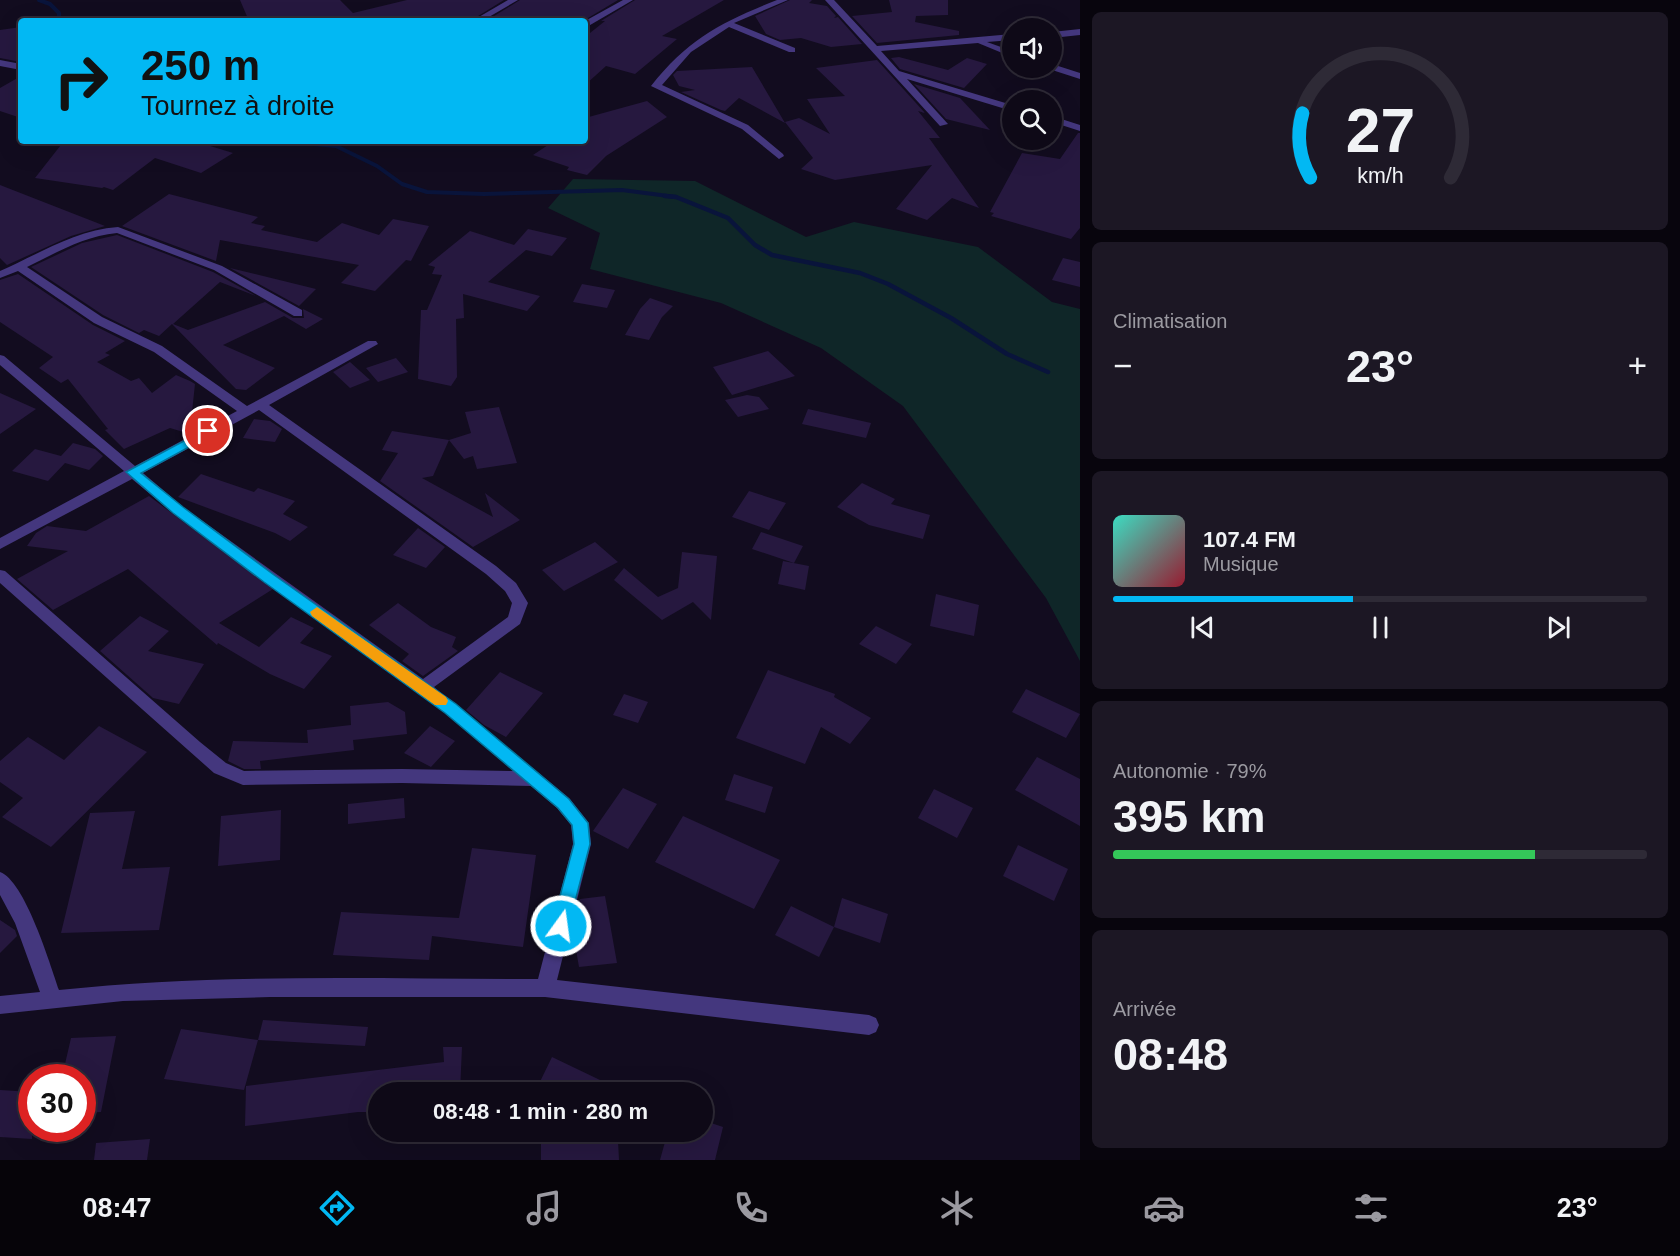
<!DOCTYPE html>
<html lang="fr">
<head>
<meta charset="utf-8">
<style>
	:root { --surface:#0e0917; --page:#1c1724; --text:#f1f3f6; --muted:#9b9aa1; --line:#2e2a36; --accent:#02b8f3 }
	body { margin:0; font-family:Helvetica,sans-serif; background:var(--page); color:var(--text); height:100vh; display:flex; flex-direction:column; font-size:22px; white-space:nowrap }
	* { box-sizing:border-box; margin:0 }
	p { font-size:20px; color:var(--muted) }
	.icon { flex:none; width:33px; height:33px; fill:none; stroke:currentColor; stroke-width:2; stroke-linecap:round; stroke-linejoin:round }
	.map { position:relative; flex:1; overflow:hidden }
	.side { display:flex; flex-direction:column; gap:12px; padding:12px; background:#08050d; width:600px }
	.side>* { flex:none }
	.guide { position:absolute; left:18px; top:18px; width:570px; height:126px; border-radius:6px; box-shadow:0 6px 24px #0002,0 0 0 2px var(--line); background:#02b8f3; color:#111; overflow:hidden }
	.fabs { position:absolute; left:1002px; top:18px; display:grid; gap:12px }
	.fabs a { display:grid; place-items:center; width:60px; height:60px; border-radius:50%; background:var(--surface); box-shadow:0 6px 24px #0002,0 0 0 2px var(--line); font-size:30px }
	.speed { position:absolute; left:18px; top:1064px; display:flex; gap:12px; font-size:30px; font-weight:700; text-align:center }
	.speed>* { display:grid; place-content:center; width:78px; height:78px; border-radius:50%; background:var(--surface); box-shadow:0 6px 24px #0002,0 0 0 2px var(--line); line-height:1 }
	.speed .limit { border:9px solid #d22; background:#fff; color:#111 }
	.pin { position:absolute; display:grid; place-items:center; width:51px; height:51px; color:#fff; margin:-26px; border:3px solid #fff; border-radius:50%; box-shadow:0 2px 6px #0007 }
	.me { position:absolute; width:66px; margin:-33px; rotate:14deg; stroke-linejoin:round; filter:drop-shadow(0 0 4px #0008) }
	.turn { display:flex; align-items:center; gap:21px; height:126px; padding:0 24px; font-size:27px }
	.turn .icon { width:78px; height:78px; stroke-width:2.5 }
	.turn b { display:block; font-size:42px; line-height:51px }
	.big { font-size:45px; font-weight:700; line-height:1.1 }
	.side .tile { flex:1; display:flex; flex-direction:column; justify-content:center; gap:9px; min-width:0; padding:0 21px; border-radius:9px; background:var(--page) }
	.side .dial { align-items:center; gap:0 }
	.dial svg { height:156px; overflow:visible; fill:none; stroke:var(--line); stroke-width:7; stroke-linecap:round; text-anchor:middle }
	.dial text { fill:var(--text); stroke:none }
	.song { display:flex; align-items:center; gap:18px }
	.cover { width:72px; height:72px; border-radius:9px; background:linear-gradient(135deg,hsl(170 70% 55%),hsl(350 70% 35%)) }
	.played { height:6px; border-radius:3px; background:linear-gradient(90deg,var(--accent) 45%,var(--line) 45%) }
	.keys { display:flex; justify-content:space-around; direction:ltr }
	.heat { display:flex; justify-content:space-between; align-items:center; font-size:33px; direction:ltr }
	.charge { height:9px; border-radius:4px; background:linear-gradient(90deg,#34c759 79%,var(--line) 0) }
	.trip { position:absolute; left:368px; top:1082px; width:345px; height:60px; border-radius:30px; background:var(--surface); box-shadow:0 6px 24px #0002,0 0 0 2px var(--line); font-weight:700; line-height:60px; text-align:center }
	.dock { display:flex; height:96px; justify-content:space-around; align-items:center; background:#060409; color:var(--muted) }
	.dock .icon { width:42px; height:42px }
	.dock .current { color:var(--accent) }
	.dock b { font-size:27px; color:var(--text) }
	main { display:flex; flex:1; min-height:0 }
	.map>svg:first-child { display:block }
	.green { fill:#0f2628 }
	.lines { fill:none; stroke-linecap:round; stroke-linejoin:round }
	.stream-far1 { stroke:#09143b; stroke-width:4 }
	.stream { stroke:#09143b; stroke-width:4.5 }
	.building { fill:#26183f }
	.minor { fill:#44377e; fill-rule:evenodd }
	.route { fill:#02b8f3; stroke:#01789e; stroke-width:1.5 }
	.slow { fill:#f59e0b }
</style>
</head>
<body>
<main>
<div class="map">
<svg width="1080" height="1160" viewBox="0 0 1080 1160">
	<rect width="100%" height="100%" fill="#120c1f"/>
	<!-- green -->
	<path class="green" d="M 573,179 L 695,181 L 806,237 L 854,222 L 978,247 L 1052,302 L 1080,309 L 1080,661 L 1046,598 L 903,406 L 821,348 L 721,303 L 590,269 L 600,233 L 548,208 Z"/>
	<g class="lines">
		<!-- stream-far1 -->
		<path class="stream-far1" d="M 39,0 L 50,4 L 59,13 L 59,21
			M 279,141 L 336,146 L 377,166 L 402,184 L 427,192 L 484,194 L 622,190 L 676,197"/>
		<!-- stream -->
		<path class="stream" d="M 665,196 L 676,197 L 728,218 L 755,245 L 772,255 L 860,273 L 888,284 L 951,318 L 1007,354 L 1048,372"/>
	</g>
	<!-- building -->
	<path class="building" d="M 240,0 L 340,0 L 353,13 L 407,0 L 504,0 L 470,21 L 331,21 L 326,17 L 299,21 L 249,21 Z
		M 520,0 L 618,0 L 583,21 L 486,21 Z
		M 635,0 L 724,0 L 662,36 L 677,39 L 635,74 L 606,66 L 585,85 L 585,37 L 605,21 L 601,21 Z
		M 790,0 L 812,0 L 809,3 L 827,6 L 836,16 L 834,18 L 838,17 L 862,44 L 831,47 L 801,38 L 780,40 L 766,34 L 755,16 Z
		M 889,0 L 948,0 L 948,15 L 916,16 L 915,22 L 959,31 L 959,35 L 877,43 L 852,16 L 892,12 Z
		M 21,27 L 21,62 L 0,58 L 0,30 Z
		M 899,57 L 948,70 L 967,58 L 987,64 L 964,88 L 900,69 L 891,58 Z
		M 877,60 L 925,113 L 918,111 L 940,138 L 929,138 L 979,208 L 952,198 L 927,220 L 896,209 L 932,165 L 835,180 L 801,169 L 813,158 L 785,122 L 799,118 L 830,134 L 807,99 L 845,96 L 816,68 Z
		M 752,67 L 785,123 L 739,98 L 725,111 L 721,110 L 681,92 L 695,90 L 679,86 L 673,75 L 677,71 Z
		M 21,76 L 21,118 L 0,111 L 0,88 Z
		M 914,84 L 960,98 L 990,130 L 946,119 Z
		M 647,101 L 667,117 L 606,156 L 587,175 L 567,170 L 569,167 L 533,155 L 554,141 L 585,141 L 585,118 Z
		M 1078,133 L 1080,133 L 1080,228 L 1071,239 L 991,216 L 994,213 L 990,212 L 1022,153 L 1060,159 Z
		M 64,141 L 194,141 L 233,153 L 201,173 L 155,158 L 113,190 L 104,187 L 102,188 L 35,178 Z
		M 0,185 L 105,226 L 71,236 L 7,265 L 0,258 Z
		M 169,194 L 258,217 L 251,223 L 265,226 L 261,230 L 317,242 L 342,223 L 379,235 L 393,219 L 429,226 L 411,261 L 406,260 L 375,291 L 341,283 L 359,265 L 220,240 L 216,261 L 122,226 Z
		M 528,229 L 567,238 L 552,256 L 526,250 L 488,282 L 540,296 L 527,311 L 463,294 L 464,318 L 456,319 L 457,377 L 451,386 L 418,379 L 421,310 L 427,310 L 442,275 L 432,274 L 435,267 L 428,265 L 470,231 L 514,245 Z
		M 117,235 L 213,272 L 256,296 L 220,282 L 173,324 L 188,330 L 265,302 L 293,318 L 304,318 L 303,309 L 323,319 L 306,329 L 284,316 L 223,345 L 275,368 L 246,390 L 236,389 L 172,324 L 159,336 L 144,330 L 139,333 L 103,315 L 31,267 L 82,243 Z
		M 1063,258 L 1080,262 L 1080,287 L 1052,280 Z
		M 230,268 L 316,289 L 299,306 Z
		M 18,274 L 93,325 L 125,341 L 105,353 L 110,355 L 97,362 L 131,381 L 139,378 L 152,393 L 176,375 L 190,381 L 195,384 L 192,412 L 217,415 L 208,424 L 190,434 L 170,428 L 124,449 L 105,430 L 108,429 L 68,379 L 61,383 L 39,368 L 53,357 L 0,322 L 0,280 Z
		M 582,284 L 615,290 L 607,308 L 573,302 Z
		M 650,298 L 673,306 L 662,317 L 649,340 L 625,335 L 640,309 Z
		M 768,351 L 795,376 L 732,395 L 713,367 Z
		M 396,358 L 408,372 L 378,382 L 366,368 Z
		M 350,362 L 370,380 L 350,388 L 333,372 Z
		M 0,393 L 36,409 L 0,434 Z
		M 747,395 L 759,397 L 769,409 L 738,417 L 725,400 Z
		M 499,407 L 517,463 L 477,469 L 473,456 L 464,459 L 449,440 L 471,433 L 465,412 Z
		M 808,409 L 871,423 L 866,438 L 802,424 Z
		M 254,419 L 270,421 L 282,429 L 275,442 L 243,438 Z
		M 392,431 L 449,440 L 433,476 L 422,478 L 493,517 L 485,493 L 520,520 L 473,547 L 380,481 L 398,453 L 382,450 Z
		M 73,443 L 95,449 L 103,456 L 89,470 L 65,463 L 48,481 L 12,471 L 35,449 L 61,456 Z
		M 201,474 L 254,492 L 258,488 L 295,501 L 283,514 L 308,527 L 290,541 L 275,533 L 178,497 Z
		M 862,483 L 895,499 L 891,504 L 930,515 L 923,539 L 869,525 L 837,507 Z
		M 749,491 L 786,503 L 769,530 L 732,517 Z
		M 149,496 L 273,589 L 219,623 L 259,647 L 291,617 L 314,628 L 300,643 L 332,656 L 304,689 L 270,674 L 218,643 L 217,645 L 128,569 L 53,610 L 17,579 L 68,551 L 27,546 L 36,533 L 47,526 L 86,531 Z
		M 418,528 L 445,547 L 426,568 L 393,555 Z
		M 761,532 L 803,546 L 794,563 L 752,549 Z
		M 595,542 L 618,562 L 564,591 L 542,570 Z
		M 682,552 L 717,556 L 711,620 L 693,602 L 662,620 L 614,580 L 624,568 L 658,597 L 678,588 Z
		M 783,561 L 809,566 L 805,590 L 778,584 Z
		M 936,594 L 979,605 L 974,636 L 930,626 Z
		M 398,603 L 431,627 L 456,637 L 452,647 L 458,651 L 423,676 L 402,661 L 409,654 L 369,625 Z
		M 140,616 L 169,631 L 148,651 L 204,664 L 179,704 L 153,698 L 100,651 Z
		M 876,626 L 912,644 L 896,664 L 859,644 Z
		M 768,670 L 835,694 L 834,697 L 871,718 L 850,744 L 821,727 L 805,764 L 736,738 Z
		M 500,672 L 543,693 L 506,737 L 484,725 L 466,710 Z
		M 1026,689 L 1080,714 L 1066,738 L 1012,712 Z
		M 624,694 L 648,702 L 638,723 L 613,715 Z
		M 388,702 L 405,712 L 407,734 L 353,740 L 354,750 L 260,761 L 261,769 L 244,769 L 228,761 L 233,741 L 308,743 L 307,730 L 351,725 L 350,706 Z
		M 99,726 L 147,752 L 51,847 L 2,817 L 23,798 L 0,782 L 0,761 L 28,737 L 64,760 Z
		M 430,726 L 455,741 L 431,767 L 404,753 Z
		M 1037,757 L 1080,779 L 1080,826 L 1015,790 Z
		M 734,774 L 773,787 L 765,813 L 725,800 Z
		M 623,788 L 657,804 L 628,849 L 593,831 Z
		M 934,789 L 973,808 L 957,838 L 918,818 Z
		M 404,798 L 405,818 L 348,824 L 348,804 Z
		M 281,810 L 280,860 L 218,866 L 221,816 Z
		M 135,811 L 122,869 L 170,867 L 159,930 L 61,933 L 90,813 Z
		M 683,816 L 780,860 L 754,909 L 655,862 Z
		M 1018,845 L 1068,869 L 1054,901 L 1003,876 Z
		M 472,848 L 536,855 L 523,947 L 432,936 L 429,960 L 333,955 L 341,912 L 459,918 Z
		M 605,896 L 617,963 L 579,967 L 572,927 L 580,899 Z
		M 842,898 L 888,914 L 880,943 L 834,927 Z
		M 791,906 L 834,927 L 819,957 L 775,935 Z
		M 0,920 L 15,930 L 17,936 L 0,953 Z
		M 263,1020 L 368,1027 L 365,1046 L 258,1040 Z
		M 181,1029 L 258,1040 L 244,1090 L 164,1079 Z
		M 116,1036 L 101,1112 L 82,1113 L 82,1077 L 62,1077 L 71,1038 Z
		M 443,1047 L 462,1047 L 460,1092 L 378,1092 L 378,1112 L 358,1112 L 245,1126 L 246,1086 L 444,1062 Z
		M 552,1057 L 625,1092 L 535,1092 Z
		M 0,1090 L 32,1092 L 32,1139 L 0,1137 Z
		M 702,1120 L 723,1127 L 715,1160 L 660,1160 L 668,1131 L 702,1131 Z
		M 150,1139 L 147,1160 L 94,1160 L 96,1143 Z
		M 618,1141 L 619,1160 L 541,1160 L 541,1143 Z"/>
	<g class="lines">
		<!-- minor -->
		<path class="minor" d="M 508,0 L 518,0 L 482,21 L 472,21 Z
			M 623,0 L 633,0 L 585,28 L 585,21 Z
			M 777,0 L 788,0 L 734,23 L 795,48 L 795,52 L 789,52 L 729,27 L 691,52 L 662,85 L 748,125 L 783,154 L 784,156 L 779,159 L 742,129 L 651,86 C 689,38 722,22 777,0 Z
			M 825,0 L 834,0 L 877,46 L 1012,34 L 1012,40 L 987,42 L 1012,51 L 1012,57 L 978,43 L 881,51 L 899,71 L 1012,105 L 1012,111 L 907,79 L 948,124 L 940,126 Z
			M 1080,29 L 1080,35 L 1052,38 L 1052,32 Z
			M 0,60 L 21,64 L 21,70 L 0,66 Z
			M 1052,64 L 1080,73 L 1080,79 L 1049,69 Z
			M 1052,116 L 1080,125 L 1080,131 L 1052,122 Z
			M 118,227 L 222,266 L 302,310 L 302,316 L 294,316 L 214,270 L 117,233 C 84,236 56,253 27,267 L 102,317 L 162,346 L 247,406 L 368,341 L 376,341 L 378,344 L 269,405 L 496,566 L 516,583 L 528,603 L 520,624 L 434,687 L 569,798 L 589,823 L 591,844 L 557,980 L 869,1015 L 876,1018 L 879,1025 L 876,1032 L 869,1035 L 545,997 L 270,997 L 123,1001 L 0,1014 L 0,996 L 40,992 L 15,923 L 0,895 L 0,872 C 25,881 50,964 59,990 C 217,973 378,979 538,979 L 573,844 L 571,825 L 557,808 L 531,786 L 402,783 L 243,785 L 214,773 L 0,583 L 0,570 L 5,571 L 200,742 L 226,763 L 244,771 L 402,769 L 514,771 L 445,713 L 173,513 L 132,479 L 0,549 L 0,538 L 124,471 L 0,365 L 0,355 L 4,356 L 135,466 L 237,411 L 154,352 L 94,323 L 18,271 L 0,278 L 0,271 C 39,254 75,230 118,227 ZM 259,410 L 486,574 L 505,591 L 512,603 L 508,617 L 423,679 L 183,507 L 143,473 Z"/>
	</g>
	<!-- route -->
	<path class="route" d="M 208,428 L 213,429 L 213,434 L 141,473 L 183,507 L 274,575 L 456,704 L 569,799 L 588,823 L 590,844 L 567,932 L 561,934 L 555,932 L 552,926 L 574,844 L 572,825 L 558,808 L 445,713 L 264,582 L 173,513 L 126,472 Z"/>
	<!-- slow -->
	<path class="slow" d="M 317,607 L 446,697 L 448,701 L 446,705 L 435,705 L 312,616 L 310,612 Z"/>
</svg>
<div class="fabs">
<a><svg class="icon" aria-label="sound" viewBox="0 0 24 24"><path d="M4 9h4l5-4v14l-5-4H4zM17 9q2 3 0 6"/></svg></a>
<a><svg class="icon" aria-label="search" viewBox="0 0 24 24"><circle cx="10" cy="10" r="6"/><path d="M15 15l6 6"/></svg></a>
</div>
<div class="speed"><div class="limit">30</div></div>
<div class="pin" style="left:208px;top:431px;background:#d93025"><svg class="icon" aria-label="arrive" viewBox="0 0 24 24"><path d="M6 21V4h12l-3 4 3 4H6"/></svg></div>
<svg class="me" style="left:561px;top:926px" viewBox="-20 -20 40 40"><circle r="17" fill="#02b8f3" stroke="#fff" stroke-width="3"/><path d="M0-11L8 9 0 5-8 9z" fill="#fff"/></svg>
<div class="trip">08:48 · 1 min · 280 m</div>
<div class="guide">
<div class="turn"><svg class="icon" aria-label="right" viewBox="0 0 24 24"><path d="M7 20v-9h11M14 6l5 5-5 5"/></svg><div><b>250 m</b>Tournez à droite</div></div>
</div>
</div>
<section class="side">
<div class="tile dial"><svg viewBox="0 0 100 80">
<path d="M14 69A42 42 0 1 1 86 69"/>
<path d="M14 69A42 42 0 0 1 10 36" stroke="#02b8f3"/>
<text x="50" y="56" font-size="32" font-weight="700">27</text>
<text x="50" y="72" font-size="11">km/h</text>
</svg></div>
<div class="tile"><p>Climatisation</p>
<div class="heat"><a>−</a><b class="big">23°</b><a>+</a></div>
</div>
<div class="tile">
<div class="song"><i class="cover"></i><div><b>107.4 FM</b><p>Musique</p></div></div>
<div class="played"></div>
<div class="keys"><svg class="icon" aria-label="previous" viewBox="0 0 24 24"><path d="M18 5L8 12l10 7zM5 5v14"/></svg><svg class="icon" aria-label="pause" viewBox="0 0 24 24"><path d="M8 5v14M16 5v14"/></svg><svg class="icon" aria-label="next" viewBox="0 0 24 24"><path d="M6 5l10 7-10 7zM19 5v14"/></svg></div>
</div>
<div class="tile"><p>Autonomie · 79%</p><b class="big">395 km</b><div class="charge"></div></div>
<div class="tile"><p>Arrivée</p><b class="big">08:48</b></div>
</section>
</main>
<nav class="dock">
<b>08:47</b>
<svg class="icon current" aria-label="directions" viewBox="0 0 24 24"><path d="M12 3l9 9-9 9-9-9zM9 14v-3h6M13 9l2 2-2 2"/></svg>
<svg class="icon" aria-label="music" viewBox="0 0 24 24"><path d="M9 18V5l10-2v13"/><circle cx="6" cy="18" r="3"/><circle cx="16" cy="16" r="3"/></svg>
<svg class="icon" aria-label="phone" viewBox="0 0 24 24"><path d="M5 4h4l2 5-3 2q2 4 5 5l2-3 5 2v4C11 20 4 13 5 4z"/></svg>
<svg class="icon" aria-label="climate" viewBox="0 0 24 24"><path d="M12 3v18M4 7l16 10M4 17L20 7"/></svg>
<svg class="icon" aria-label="car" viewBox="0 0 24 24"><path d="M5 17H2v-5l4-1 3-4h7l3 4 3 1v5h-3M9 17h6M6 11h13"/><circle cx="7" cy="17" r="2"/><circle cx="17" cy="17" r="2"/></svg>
<svg class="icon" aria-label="filters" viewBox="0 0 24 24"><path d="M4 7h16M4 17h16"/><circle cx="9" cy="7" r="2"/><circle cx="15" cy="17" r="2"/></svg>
<b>23°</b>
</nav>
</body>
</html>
